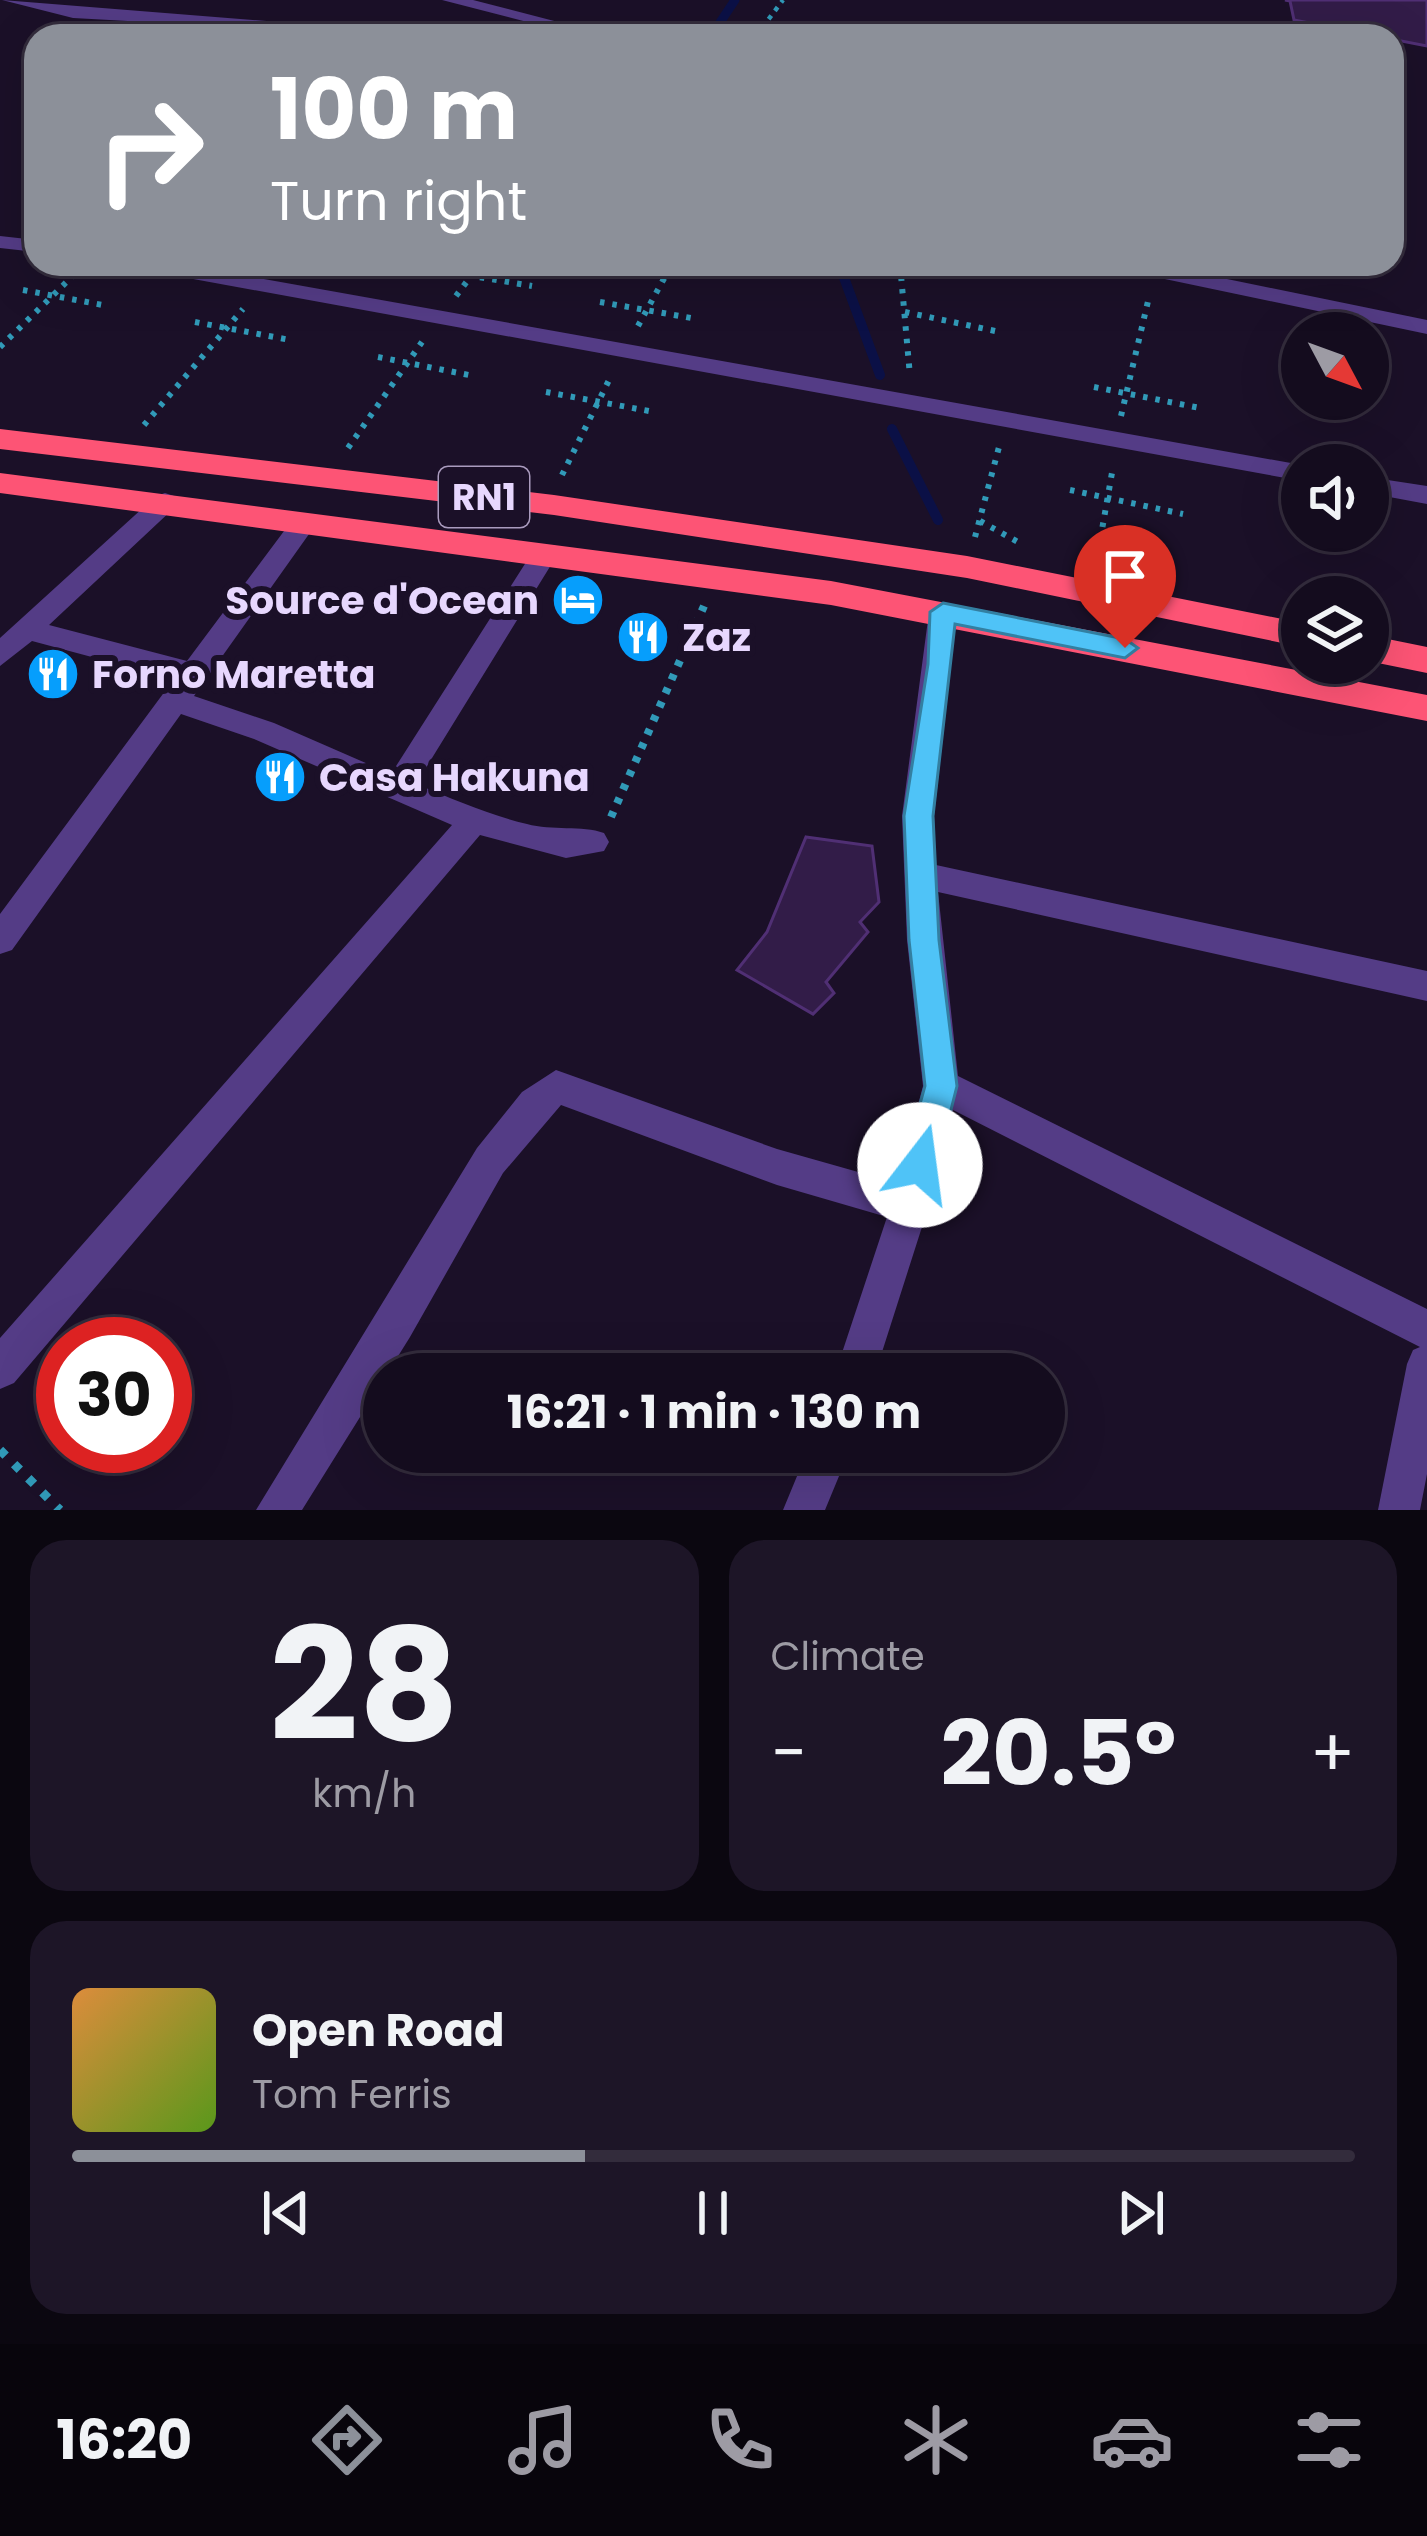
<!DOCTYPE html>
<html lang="en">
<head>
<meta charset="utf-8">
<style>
	:root { --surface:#140c1e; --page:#1d1527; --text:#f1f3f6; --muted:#9d9ba4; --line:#332c3c; --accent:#8c9099 }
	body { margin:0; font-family:Poppins,sans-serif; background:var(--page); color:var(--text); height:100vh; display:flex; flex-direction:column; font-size:45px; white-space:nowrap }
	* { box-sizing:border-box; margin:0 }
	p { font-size:39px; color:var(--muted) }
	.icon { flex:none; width:66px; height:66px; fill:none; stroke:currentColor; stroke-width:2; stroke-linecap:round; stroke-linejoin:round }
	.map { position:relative; height:1510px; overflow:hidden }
	.drawer { display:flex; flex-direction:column; gap:30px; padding:30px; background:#0b0710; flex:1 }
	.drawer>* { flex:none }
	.hud { position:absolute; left:24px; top:24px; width:1380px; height:252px; border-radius:36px; box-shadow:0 12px 48px #0002,0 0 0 3px var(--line); background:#8c9099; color:#fff; overflow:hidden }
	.needle { width:78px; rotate:131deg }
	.controls { position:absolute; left:1281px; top:312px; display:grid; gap:24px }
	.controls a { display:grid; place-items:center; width:108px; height:108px; border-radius:50%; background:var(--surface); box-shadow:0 12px 48px #0002,0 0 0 3px var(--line); font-size:60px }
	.speed { position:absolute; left:36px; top:1317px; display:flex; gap:24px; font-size:60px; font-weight:700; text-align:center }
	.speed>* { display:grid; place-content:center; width:156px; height:156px; border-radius:50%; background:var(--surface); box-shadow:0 12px 48px #0002,0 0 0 3px var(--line); line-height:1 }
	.speed .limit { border:18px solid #d22; background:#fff; color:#111 }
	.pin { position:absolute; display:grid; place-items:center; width:102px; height:102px; color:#fff; margin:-123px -51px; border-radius:50% 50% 50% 0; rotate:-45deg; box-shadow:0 0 12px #0007 }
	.pin .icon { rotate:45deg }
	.me { position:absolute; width:132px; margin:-66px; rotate:15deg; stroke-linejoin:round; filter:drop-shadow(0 0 9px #0008) }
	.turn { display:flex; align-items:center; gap:42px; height:252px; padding:0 48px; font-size:54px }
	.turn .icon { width:156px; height:156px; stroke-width:2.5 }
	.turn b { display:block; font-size:84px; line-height:102px }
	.big { font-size:90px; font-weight:700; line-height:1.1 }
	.drawer .card { flex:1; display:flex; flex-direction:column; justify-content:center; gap:18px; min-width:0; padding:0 42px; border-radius:36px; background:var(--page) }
	.drawer .dial { align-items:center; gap:0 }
	.dial b { font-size:156px; line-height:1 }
	.song { display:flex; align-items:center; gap:36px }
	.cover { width:144px; height:144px; border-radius:18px; background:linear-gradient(135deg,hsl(30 70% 55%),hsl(90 70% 35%)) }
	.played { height:12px; border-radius:6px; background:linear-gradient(90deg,var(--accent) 40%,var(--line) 40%) }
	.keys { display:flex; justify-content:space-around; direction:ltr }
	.heat { display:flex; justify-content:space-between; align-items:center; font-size:66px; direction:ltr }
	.drawer .tiles { flex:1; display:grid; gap:30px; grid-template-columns:1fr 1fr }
	.card:last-child { grid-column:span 2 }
	.trip { position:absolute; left:363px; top:1353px; width:702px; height:120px; border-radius:60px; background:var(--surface); box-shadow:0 12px 48px #0002,0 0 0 3px var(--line); font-weight:700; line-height:120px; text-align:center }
	.tabs { display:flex; height:192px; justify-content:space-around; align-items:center; background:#08050c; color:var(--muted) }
	.tabs .icon { width:84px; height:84px }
	.tabs .selected { color:var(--accent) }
	.tabs b { font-size:54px; color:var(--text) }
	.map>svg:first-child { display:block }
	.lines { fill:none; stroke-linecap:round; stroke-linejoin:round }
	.stream-far1 { stroke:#0b1046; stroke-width:9 }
	.stream { stroke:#0b1046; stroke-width:10 }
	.building { fill:#321c48; stroke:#502f74; stroke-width:3 }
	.path-far3 { stroke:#319ab8; stroke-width:4.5; stroke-dasharray:4.5 6; stroke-linecap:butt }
	.path-far2 { stroke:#319ab8; stroke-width:6; stroke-dasharray:4.5 8; stroke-linecap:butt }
	.path-far1 { stroke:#319ab8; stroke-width:8; stroke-dasharray:6 9; stroke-linecap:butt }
	.path { stroke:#319ab8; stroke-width:9; stroke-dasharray:8 12; stroke-linecap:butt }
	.minor { fill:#543c86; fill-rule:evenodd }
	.highway { fill:#fd5475; fill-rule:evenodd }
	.route { fill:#4fc3f7; stroke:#337fa1; stroke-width:3 }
	.labels { text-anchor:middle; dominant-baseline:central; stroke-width:12; stroke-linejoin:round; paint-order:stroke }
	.shield { fill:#1b1028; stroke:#aa9bbe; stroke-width:3 }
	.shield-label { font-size:36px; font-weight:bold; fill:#e7d7fe }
	.poi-label { font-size:39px; font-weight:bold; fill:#e7d7fe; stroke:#1b1028; text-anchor:start }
</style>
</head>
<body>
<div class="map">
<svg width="1427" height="1510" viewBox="0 0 1427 1510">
	<rect width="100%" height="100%" fill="#1b1028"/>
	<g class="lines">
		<!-- stream-far1 -->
		<path class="stream-far1" d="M 711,36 L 735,0"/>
		<!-- stream -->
		<path class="stream" d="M 839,264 L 880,375
			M 892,429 L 938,520"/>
	</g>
	<!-- building -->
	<path class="building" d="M 1285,0 L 1427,0 L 1427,46 L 1294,20 L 1290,1 Z
		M 806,837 L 872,846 L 879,902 L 860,922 L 868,932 L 826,982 L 834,993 L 813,1014 L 737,970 L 767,932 Z"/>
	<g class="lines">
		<!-- path-far3 -->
		<path class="path-far3" d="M 756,36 L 783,0"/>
		<!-- path-far2 -->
		<path class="path-far2" d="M 900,264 L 910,376
			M 1042,264 L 1094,275
			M 443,271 L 532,286
			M 23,290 L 108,306
			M 456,296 L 480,264
			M 600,302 L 697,319
			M 905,312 L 1000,332
			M 195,322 L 290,340
			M 638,326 L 672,264
			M 0,347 L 85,264
			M 378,357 L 474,376
			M 1094,387 L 1200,408
			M 546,392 L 649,411
			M 1121,416 L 1149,297
			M 144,425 L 243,309
			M 348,448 L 422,342
			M 562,475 L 611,376
			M 1070,490 L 1183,514
			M 980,521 L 1018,542
			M 975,537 L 999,447
			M 1096,564 L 1113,467"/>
		<!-- path-far1 -->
		<path class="path-far1" d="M 611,817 L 704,606"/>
		<!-- path -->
		<path class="path" d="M 0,1450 L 60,1510"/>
		<!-- minor -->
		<path class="minor" d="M 2,0 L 392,31 L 401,36 L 73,18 Z
			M 442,0 L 473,0 L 612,36 L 581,36 Z
			M 0,236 L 36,240 L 36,252 L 0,248 Z
			M 133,264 L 180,264 L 1302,465 L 1302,481 L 144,270 Z
			M 1111,264 L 1154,264 L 1427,320 L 1427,334 L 1122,270 Z
			M 1368,477 L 1427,486 L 1427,504 L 1368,493 Z
			M 165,493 L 174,496 L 178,502 L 174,508 L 49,625 L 187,661 L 296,515 L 314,515 L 318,521 L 314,527 L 194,696 L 274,723 L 391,774 L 537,545 L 555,545 L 559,552 L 416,784 C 453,799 489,815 527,824 C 552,831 582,825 604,833 L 609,842 L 604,851 L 566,858 L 480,835 L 14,1383 L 0,1389 L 0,1338 L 452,825 L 254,739 L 181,714 L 12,950 L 0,954 L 0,914 L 174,679 L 32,641 L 0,666 L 0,638 L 156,496 Z
			M 943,602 L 957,612 L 934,816 L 936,865 L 1427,971 L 1427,1001 L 938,892 L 958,1076 L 1427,1309 L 1427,1474 L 1420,1510 L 1378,1510 L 1407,1364 L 1413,1350 L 1420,1347 L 953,1110 L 929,1205 L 875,1374 L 835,1374 L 887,1217 L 777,1185 L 561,1105 L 503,1173 L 410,1337 L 302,1510 L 256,1510 L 477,1148 L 522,1092 L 556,1070 L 777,1149 L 897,1183 L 923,1086 L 907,940 L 902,816 L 929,612 Z
			M 807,1452 L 849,1452 L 825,1510 L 783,1510 Z"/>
		<!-- highway -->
		<path class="highway" d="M 0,429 L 554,495 L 967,556 L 1302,623 L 1302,647 L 967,578 L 554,515 L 0,449 Z
			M 0,473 L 831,581 L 1427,695 L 1427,721 L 831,605 L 0,493 Z
			M 1368,635 L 1427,647 L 1427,673 L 1368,661 Z"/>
	</g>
	<!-- route -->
	<path class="route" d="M 943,603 L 1125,639 L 1138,648 L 1125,658 L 955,624 L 933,816 L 939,940 L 957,1086 L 937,1165 L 932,1177 L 920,1182 L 908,1177 L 903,1165 L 925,1086 L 909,940 L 904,816 L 928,664 L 930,612 Z"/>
	<!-- icons -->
	<defs>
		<g id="hotel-disc" transform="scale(2.7)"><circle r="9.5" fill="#069efc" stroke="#1b1028"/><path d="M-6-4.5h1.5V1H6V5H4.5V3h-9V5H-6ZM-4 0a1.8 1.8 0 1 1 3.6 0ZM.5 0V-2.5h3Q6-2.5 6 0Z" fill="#fff"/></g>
		<g id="restaurant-disc" transform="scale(2.7)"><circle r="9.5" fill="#069efc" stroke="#1b1028"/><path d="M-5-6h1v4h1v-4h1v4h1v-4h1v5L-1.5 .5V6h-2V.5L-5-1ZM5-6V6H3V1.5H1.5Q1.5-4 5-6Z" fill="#fff"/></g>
	</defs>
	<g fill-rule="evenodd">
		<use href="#hotel-disc" x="578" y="600"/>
		<use href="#restaurant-disc" x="643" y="637"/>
		<use href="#restaurant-disc" x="53" y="674"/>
		<use href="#restaurant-disc" x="280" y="777"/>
	</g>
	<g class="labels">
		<!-- shield labels -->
		<rect class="shield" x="439" y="467" width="90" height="60" rx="9"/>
		<g class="shield-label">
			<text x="484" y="497">RN1</text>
		</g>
		<!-- poi labels -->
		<g class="poi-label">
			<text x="539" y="600" text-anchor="end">Source d'Ocean</text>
			<text x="682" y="637">Zaz</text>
			<text x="92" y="674">Forno Maretta</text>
			<text x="319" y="777">Casa Hakuna</text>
		</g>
	</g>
</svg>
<div class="controls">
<a><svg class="needle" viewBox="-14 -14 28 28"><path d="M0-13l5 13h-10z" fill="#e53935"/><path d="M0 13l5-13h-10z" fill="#9d9ba4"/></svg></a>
<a><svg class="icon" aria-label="sound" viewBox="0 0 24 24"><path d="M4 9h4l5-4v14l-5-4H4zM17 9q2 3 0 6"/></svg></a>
<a><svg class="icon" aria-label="layers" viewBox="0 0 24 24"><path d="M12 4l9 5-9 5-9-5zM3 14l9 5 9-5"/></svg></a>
</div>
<div class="speed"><div class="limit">30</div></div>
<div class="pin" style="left:1125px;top:648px;background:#d93025"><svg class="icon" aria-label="arrive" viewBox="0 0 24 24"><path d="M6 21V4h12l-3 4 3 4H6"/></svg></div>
<svg class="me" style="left:920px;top:1165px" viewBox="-20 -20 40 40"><circle r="19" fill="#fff"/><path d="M0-13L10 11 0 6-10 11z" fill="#4fc3f7"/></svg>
<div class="trip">16:21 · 1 min · 130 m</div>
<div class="hud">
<div class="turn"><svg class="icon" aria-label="right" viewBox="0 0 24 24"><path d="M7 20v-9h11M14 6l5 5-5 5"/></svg><div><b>100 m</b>Turn right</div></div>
</div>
</div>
<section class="drawer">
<div class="tiles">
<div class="card dial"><b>28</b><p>km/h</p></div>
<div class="card"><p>Climate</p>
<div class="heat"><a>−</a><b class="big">20.5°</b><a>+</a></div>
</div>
<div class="card">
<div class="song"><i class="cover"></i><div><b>Open Road</b><p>Tom Ferris</p></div></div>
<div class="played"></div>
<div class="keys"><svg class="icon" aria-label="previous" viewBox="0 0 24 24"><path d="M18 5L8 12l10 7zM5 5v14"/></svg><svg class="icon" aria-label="pause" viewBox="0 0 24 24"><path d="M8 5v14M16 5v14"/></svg><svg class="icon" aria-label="next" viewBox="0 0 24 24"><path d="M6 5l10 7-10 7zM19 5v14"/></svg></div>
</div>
</div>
</section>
<nav class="tabs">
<b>16:20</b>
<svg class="icon selected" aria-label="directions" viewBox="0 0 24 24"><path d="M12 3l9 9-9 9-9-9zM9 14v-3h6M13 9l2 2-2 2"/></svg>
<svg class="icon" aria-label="music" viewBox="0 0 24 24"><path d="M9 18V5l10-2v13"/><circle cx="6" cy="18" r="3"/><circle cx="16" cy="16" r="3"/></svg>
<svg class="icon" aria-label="phone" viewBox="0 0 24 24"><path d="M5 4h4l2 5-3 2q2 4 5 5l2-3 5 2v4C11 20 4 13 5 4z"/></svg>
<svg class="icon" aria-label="climate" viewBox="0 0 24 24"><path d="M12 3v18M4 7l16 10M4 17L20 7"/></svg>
<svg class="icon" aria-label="car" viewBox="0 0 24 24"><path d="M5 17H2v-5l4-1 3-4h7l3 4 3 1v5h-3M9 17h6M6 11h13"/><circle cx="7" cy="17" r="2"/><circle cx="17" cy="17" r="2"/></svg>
<svg class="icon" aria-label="filters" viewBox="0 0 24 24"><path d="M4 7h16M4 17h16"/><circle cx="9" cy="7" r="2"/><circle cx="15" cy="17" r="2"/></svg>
</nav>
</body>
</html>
